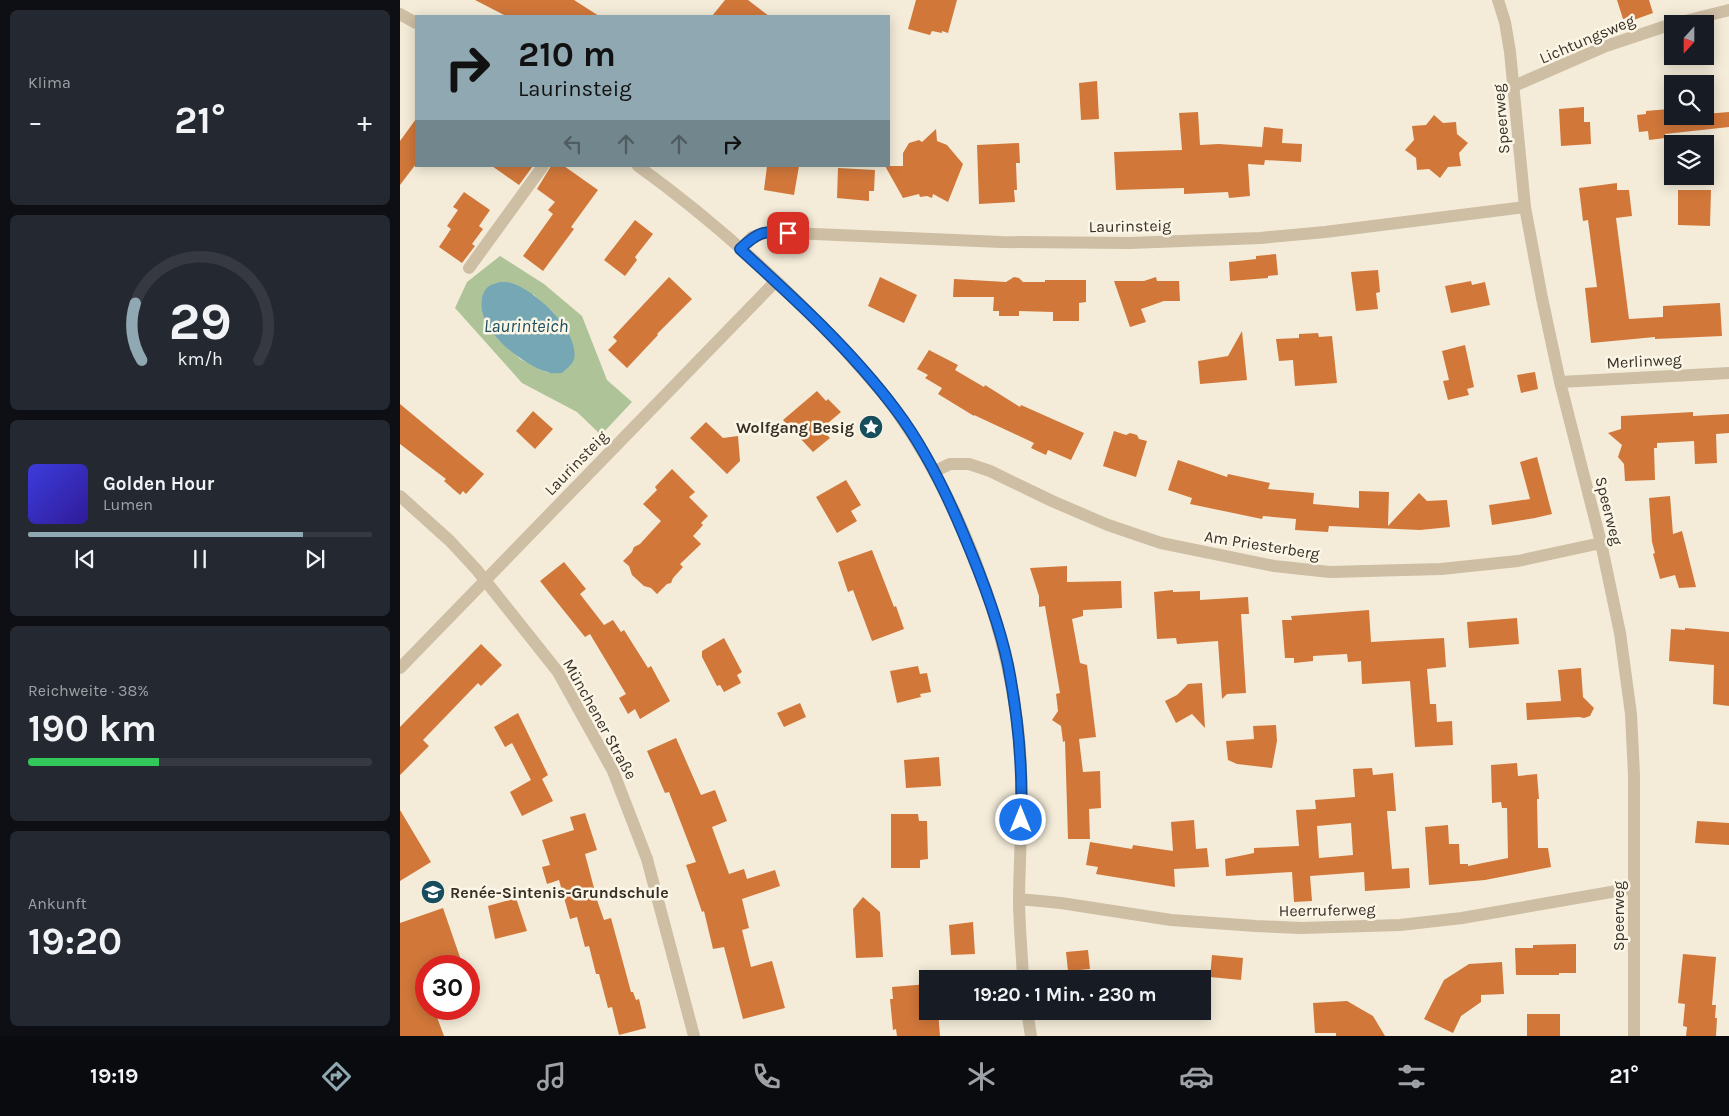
<!DOCTYPE html>
<html lang="de">
<head>
<meta charset="utf-8">
<style>
	:root { --surface:#171b24; --page:#242831; --text:#f1f3f6; --muted:#9ea1a6; --line:#363941; --accent:#8fa8b1 }
	body { margin:0; font-family:Karla,sans-serif; background:var(--page); color:var(--text); height:100vh; display:flex; flex-direction:column; font-size:19px; white-space:nowrap }
	* { box-sizing:border-box; margin:0 }
	p { font-size:16px; color:var(--muted) }
	.icon { flex:none; width:28px; height:28px; fill:none; stroke:currentColor; stroke-width:2; stroke-linecap:round; stroke-linejoin:round }
	.map { position:relative; flex:1; overflow:hidden }
	.panel { display:flex; flex-direction:column; gap:10px; padding:10px; background:#0d0f14; width:400px }
	.panel>* { flex:none }
	.guide { position:absolute; left:15px; top:15px; width:475px; height:152px; border-radius:0px; box-shadow:0 2px 12px #0003; background:#8fa8b1; color:#111; overflow:hidden }
	.needle { width:32px; rotate:201deg }
	.tools { position:absolute; left:1264px; top:15px; display:grid; gap:10px }
	.tools a { display:grid; place-items:center; width:50px; height:50px; border-radius:0px; background:var(--surface); box-shadow:0 2px 12px #0003; font-size:25px }
	.speed { position:absolute; left:15px; top:955px; display:flex; gap:10px; font-size:25px; font-weight:700; text-align:center }
	.speed>* { display:grid; place-content:center; width:65px; height:65px; border-radius:50%; background:var(--surface); box-shadow:0 2px 12px #0003; line-height:1 }
	.speed .limit { border:8px solid #d22; background:#fff; color:#111 }
	.pin { position:absolute; display:grid; place-items:center; width:42px; height:42px; color:#fff; margin:-21px; border-radius:10px; box-shadow:0 2px 8px #0006 }
	.me { position:absolute; width:55px; margin:-28px; rotate:0deg; stroke-linejoin:round; filter:drop-shadow(0 0 4px #0008) }
	.turn { display:flex; align-items:center; gap:18px; height:105px; padding:0 20px; font-size:22px }
	.turn .icon { width:65px; height:65px; stroke-width:2.5 }
	.turn b { display:block; font-size:35px; line-height:42px }
	.lanes { display:flex; align-items:center; height:48px; padding:0 20px; background:#0003; justify-content:center; gap:25px; direction:ltr }
	.lanes .off { opacity:.35 }
	.big { font-size:38px; font-weight:700; line-height:1.1 }
	.panel .widget { flex:1; display:flex; flex-direction:column; justify-content:center; gap:8px; min-width:0; padding:0 18px; border-radius:8px; background:var(--page) }
	.panel .dial { align-items:center; gap:0 }
	.dial svg { height:130px; overflow:visible; fill:none; stroke:var(--line); stroke-width:7; stroke-linecap:round; text-anchor:middle }
	.dial text { fill:var(--text); stroke:none }
	.song { display:flex; align-items:center; gap:15px }
	.cover { width:60px; height:60px; border-radius:8px; background:linear-gradient(135deg,hsl(240 70% 55%),hsl(250 70% 35%)) }
	.played { height:5px; border-radius:2px; background:linear-gradient(90deg,var(--accent) 80%,var(--line) 80%) }
	.keys { display:flex; justify-content:space-around; direction:ltr }
	.heat { display:flex; justify-content:space-between; align-items:center; font-size:28px; direction:ltr }
	.charge { height:8px; border-radius:4px; background:linear-gradient(90deg,#34c759 38%,var(--line) 0) }
	.trip { position:absolute; left:519px; top:970px; width:292px; height:50px; border-radius:0px; background:var(--surface); box-shadow:0 2px 12px #0003; font-weight:700; line-height:50px; text-align:center }
	.dock { display:flex; height:80px; justify-content:space-around; align-items:center; background:#090b0e; color:var(--muted) }
	.dock .icon { width:35px; height:35px }
	.dock .active { color:var(--accent) }
	.dock b { font-size:22px; color:var(--text) }
	main { display:flex; flex:1; min-height:0 }
	.map>svg:first-child { display:block }
	.green { fill:#aec498; fill-rule:evenodd }
	.water { fill:#76a7b4 }
	.building { fill:#d1773a; fill-rule:evenodd }
	.lines { fill:none; stroke-linecap:round; stroke-linejoin:round }
	.minor { stroke:#cdbea4; stroke-width:12 }
	.route-casing { stroke:#114b97; stroke-width:12 }
	.route { stroke:#1a73e8; stroke-width:9 }
	.labels { text-anchor:middle; dominant-baseline:central; stroke-width:5; stroke-linejoin:round; paint-order:stroke }
	.street-label { font-size:16px; fill:#382f26; stroke:#fbf5e6 }
	.poi-label { font-size:16px; font-weight:bold; fill:#382f26; stroke:#fbf5e6; text-anchor:end }
	.water-label { font-size:18px; font-style:italic; fill:#184d5d; stroke:#fbf5e6 }
</style>
</head>
<body>
<main>
<section class="panel">
<div class="widget"><p>Klima</p>
<div class="heat"><a>−</a><b class="big">21°</b><a>+</a></div>
</div>
<div class="widget dial"><svg viewBox="0 0 100 80">
<path d="M14 69A42 42 0 1 1 86 69"/>
<path d="M14 69A42 42 0 0 1 10 34" stroke="#8fa8b1"/>
<text x="50" y="56" font-size="32" font-weight="700">29</text>
<text x="50" y="72" font-size="11">km/h</text>
</svg></div>
<div class="widget">
<div class="song"><i class="cover"></i><div><b>Golden Hour</b><p>Lumen</p></div></div>
<div class="played"></div>
<div class="keys"><svg class="icon" aria-label="previous" viewBox="0 0 24 24"><path d="M18 5L8 12l10 7zM5 5v14"/></svg><svg class="icon" aria-label="pause" viewBox="0 0 24 24"><path d="M8 5v14M16 5v14"/></svg><svg class="icon" aria-label="next" viewBox="0 0 24 24"><path d="M6 5l10 7-10 7zM19 5v14"/></svg></div>
</div>
<div class="widget"><p>Reichweite · 38%</p><b class="big">190 km</b><div class="charge"></div></div>
<div class="widget"><p>Ankunft</p><b class="big">19:20</b></div>
</section>
<div class="map">
<svg width="1329" height="1036" viewBox="0 0 1329 1036">
	<rect width="100%" height="100%" fill="#f4ecd9"/>
	<!-- green -->
	<path class="green" d="M 100,256 L 144,284 L 182,316 L 207,380 L 232,402 L 201,435 L 177,412 L 122,383 L 55,308 L 67,282 ZM 133,294 L 152,311 L 166,329 L 148,373 L 120,359 L 97,338 Z"/>
	<!-- water -->
	<path class="water" d="M 100,282 C 103,282 108,282 111,283 C 136,290 180,332 174,359 C 173,364 166,369 162,373 C 157,373 151,374 147,372 C 121,364 76,329 82,299 C 82,295 85,289 89,286 C 92,284 97,283 100,282 Z"/>
	<!-- building -->
	<path class="building" d="M 75,0 L 174,0 L 199,16 L 106,16 Z
		M 325,0 L 348,0 L 369,16 L 312,16 Z
		M 516,0 L 557,0 L 548,33 L 542,31 L 542,33 L 532,31 L 530,35 L 508,29 Z
		M 1217,0 L 1249,0 L 1253,13 L 1228,22 L 1227,18 L 1223,19 Z
		M 697,81 L 699,119 L 681,120 L 679,83 Z
		M 1184,107 L 1184,122 L 1190,122 L 1191,144 L 1161,146 L 1159,109 Z
		M 1269,109 L 1269,114 L 1272,114 L 1272,116 L 1305,116 L 1305,114 L 1329,112 L 1329,127 L 1265,134 L 1265,138 L 1249,140 L 1248,131 L 1239,132 L 1237,115 L 1246,114 L 1246,111 Z
		M 798,112 L 800,145 L 819,144 L 862,147 L 864,127 L 883,129 L 882,143 L 902,144 L 901,162 L 865,160 L 864,165 L 848,164 L 850,196 L 829,198 L 828,192 L 784,194 L 784,188 L 716,190 L 714,152 L 782,150 L 779,113 Z
		M 1034,115 L 1043,123 L 1056,122 L 1057,134 L 1068,143 L 1059,153 L 1061,166 L 1048,167 L 1040,178 L 1029,169 L 1017,170 L 1016,158 L 1005,150 L 1014,140 L 1012,126 L 1026,125 Z
		M 16,119 L 16,164 L 0,185 L 0,141 Z
		M 536,129 L 537,141 L 547,145 L 563,164 L 548,202 L 533,194 L 532,198 L 527,196 L 520,197 L 519,194 L 503,198 L 485,166 L 503,166 L 503,153 L 509,143 L 519,140 L 522,142 Z
		M 619,143 L 620,163 L 616,163 L 617,190 L 614,190 L 615,202 L 579,204 L 577,145 Z
		M 92,166 L 133,166 L 119,185 Z
		M 151,166 L 164,166 L 198,190 L 171,227 L 174,229 L 143,271 L 123,256 L 153,214 L 148,210 L 155,202 L 137,189 Z
		M 367,166 L 399,166 L 394,195 L 364,190 Z
		M 438,168 L 475,170 L 474,191 L 469,191 L 469,201 L 437,198 Z
		M 1217,183 L 1217,190 L 1229,190 L 1232,216 L 1216,218 L 1229,319 L 1263,317 L 1263,306 L 1320,303 L 1322,336 L 1255,339 L 1255,337 L 1191,343 L 1185,288 L 1197,287 L 1188,220 L 1183,221 L 1179,188 Z
		M 1278,190 L 1311,190 L 1310,226 L 1278,225 Z
		M 64,192 L 90,210 L 79,226 L 83,229 L 72,244 L 75,246 L 62,263 L 39,247 L 51,229 L 47,226 L 58,210 L 53,207 Z
		M 235,220 L 253,234 L 235,257 L 237,260 L 225,276 L 204,260 Z
		M 876,254 L 878,275 L 868,276 L 868,278 L 830,281 L 829,262 L 856,259 L 856,256 Z
		M 978,270 L 980,292 L 976,293 L 978,309 L 956,311 L 951,272 Z
		M 269,277 L 292,299 L 257,334 L 258,335 L 227,368 L 208,350 L 217,341 L 213,337 Z
		M 480,277 L 517,295 L 504,323 L 468,306 Z
		M 614,277 L 619,278 L 623,282 L 645,282 L 645,280 L 686,280 L 686,302 L 679,303 L 679,321 L 653,321 L 653,312 L 619,311 L 619,316 L 599,316 L 599,311 L 593,311 L 594,297 L 553,297 L 554,279 L 606,282 Z
		M 756,277 L 757,281 L 779,281 L 780,301 L 764,301 L 741,309 L 746,322 L 730,327 L 714,281 L 744,281 Z
		M 1071,281 L 1072,285 L 1085,282 L 1090,305 L 1051,313 L 1045,286 Z
		M 842,331 L 847,380 L 800,384 L 798,361 L 828,356 Z
		M 918,333 L 919,337 L 932,336 L 937,383 L 895,386 L 893,360 L 879,361 L 876,339 L 899,338 L 899,334 Z
		M 1065,345 L 1074,387 L 1067,389 L 1069,395 L 1048,400 L 1043,381 L 1049,380 L 1042,351 Z
		M 529,350 L 558,365 L 555,370 L 584,387 L 585,385 L 620,407 L 621,405 L 684,433 L 671,460 L 648,450 L 646,455 L 631,448 L 634,443 L 574,415 L 574,416 L 538,394 L 542,388 L 525,378 L 528,375 L 517,369 Z
		M 1135,372 L 1138,389 L 1121,393 L 1117,375 Z
		M 417,391 L 426,401 L 428,399 L 441,412 L 421,429 L 430,438 L 413,452 L 383,420 Z
		M 0,404 L 84,474 L 66,494 L 63,491 L 60,495 L 44,481 L 46,479 L 0,444 Z
		M 133,411 L 153,429 L 135,449 L 116,431 Z
		M 1293,412 L 1293,416 L 1329,414 L 1329,433 L 1316,434 L 1317,463 L 1295,464 L 1294,441 L 1257,443 L 1257,448 L 1254,448 L 1255,480 L 1225,481 L 1224,464 L 1218,457 L 1222,445 L 1208,433 L 1221,429 L 1221,416 Z
		M 306,422 L 323,438 L 338,436 L 340,461 L 327,474 L 290,438 Z
		M 714,431 L 726,435 L 730,433 L 737,435 L 739,439 L 747,441 L 736,477 L 703,466 Z
		M 1137,457 L 1152,514 L 1135,518 L 1092,525 L 1089,505 L 1130,499 L 1120,462 Z
		M 778,460 L 827,477 L 828,474 L 870,483 L 868,489 L 914,493 L 913,504 L 959,508 L 959,491 L 989,492 L 988,526 L 1019,493 L 1027,501 L 1047,500 L 1050,527 L 1020,530 L 929,526 L 928,532 L 895,530 L 896,519 L 863,516 L 862,519 L 790,504 L 792,498 L 768,490 Z
		M 272,469 L 295,492 L 289,497 L 308,516 L 301,523 L 303,525 L 293,536 L 301,544 L 280,564 L 283,567 L 273,578 L 271,583 L 267,584 L 257,594 L 251,588 L 244,586 L 232,575 L 229,566 L 223,561 L 232,552 L 234,547 L 240,544 L 261,521 L 243,504 L 257,490 L 255,487 Z
		M 446,480 L 461,505 L 451,511 L 457,521 L 437,533 L 416,497 Z
		M 1270,496 L 1273,534 L 1282,531 L 1296,587 L 1279,588 L 1275,575 L 1260,579 L 1253,554 L 1255,553 L 1252,542 L 1249,498 Z
		M 472,550 L 494,607 L 496,606 L 504,629 L 472,641 L 453,590 L 448,592 L 438,562 Z
		M 164,562 L 186,589 L 180,594 L 204,625 L 213,620 L 221,632 L 224,630 L 248,668 L 251,666 L 270,701 L 240,719 L 235,709 L 228,714 L 219,698 L 226,694 L 190,634 L 185,637 L 140,581 Z
		M 667,566 L 667,582 L 721,581 L 722,608 L 683,610 L 683,616 L 672,619 L 680,663 L 687,665 L 696,737 L 679,739 L 683,772 L 700,771 L 701,808 L 689,809 L 690,839 L 668,839 L 665,741 L 663,742 L 661,726 L 652,720 L 658,711 L 656,694 L 660,693 L 645,606 L 639,607 L 639,596 L 630,568 Z
		M 773,590 L 773,592 L 800,591 L 800,600 L 848,597 L 849,614 L 841,614 L 846,693 L 827,694 L 822,699 L 818,641 L 777,644 L 776,638 L 757,639 L 754,592 Z
		M 969,610 L 971,642 L 1044,638 L 1046,667 L 1027,669 L 1030,704 L 1036,704 L 1037,722 L 1052,721 L 1053,745 L 1015,747 L 1010,681 L 962,684 L 961,661 L 948,662 L 947,654 L 913,656 L 913,661 L 894,663 L 894,658 L 885,658 L 882,620 L 892,620 L 891,616 Z
		M 1117,618 L 1119,644 L 1069,648 L 1067,622 Z
		M 1285,628 L 1329,632 L 1329,706 L 1313,704 L 1314,665 L 1269,661 L 1271,629 L 1285,630 Z
		M 324,638 L 342,672 L 337,675 L 341,683 L 324,692 L 320,685 L 317,686 L 302,657 L 302,651 Z
		M 81,644 L 102,665 L 81,686 L 78,683 L 23,740 L 29,746 L 0,775 L 0,727 Z
		M 518,666 L 520,674 L 527,673 L 531,692 L 520,694 L 521,697 L 497,703 L 490,671 Z
		M 1181,668 L 1183,697 L 1194,708 L 1190,716 L 1184,718 L 1179,717 L 1127,720 L 1126,703 L 1161,701 L 1158,670 Z
		M 802,683 L 805,728 L 792,714 L 776,723 L 765,701 L 777,695 L 788,684 Z
		M 400,703 L 406,717 L 384,727 L 377,713 Z
		M 118,713 L 148,775 L 142,779 L 153,801 L 122,816 L 110,792 L 131,780 L 112,743 L 105,747 L 94,727 Z
		M 876,725 L 877,741 L 872,768 L 837,764 L 828,760 L 826,741 L 854,739 L 853,726 Z
		M 276,738 L 301,795 L 315,790 L 327,821 L 312,827 L 329,874 L 344,869 L 347,879 L 375,870 L 380,886 L 342,899 L 349,928 L 342,930 L 351,967 L 372,961 L 385,1008 L 343,1019 L 324,947 L 313,949 L 304,911 L 302,912 L 286,865 L 296,862 L 269,792 L 265,793 L 247,751 Z
		M 539,757 L 541,786 L 506,788 L 504,760 Z
		M 1117,763 L 1118,776 L 1137,774 L 1139,799 L 1137,799 L 1138,848 L 1148,848 L 1151,867 L 1085,880 L 1029,885 L 1025,827 L 1048,825 L 1049,844 L 1059,844 L 1060,864 L 1068,864 L 1068,866 L 1108,858 L 1107,808 L 1102,808 L 1101,802 L 1092,803 L 1091,765 Z
		M 972,768 L 973,775 L 993,773 L 996,811 L 987,811 L 992,869 L 1009,868 L 1010,888 L 965,891 L 964,872 L 910,876 L 912,901 L 894,902 L 892,872 L 826,876 L 825,859 L 854,853 L 854,848 L 899,846 L 896,810 L 916,809 L 915,800 L 955,797 L 953,769 ZM 951,823 L 953,855 L 919,858 L 917,826 Z
		M 0,810 L 31,862 L 0,881 Z
		M 185,813 L 197,850 L 185,854 L 198,903 L 204,920 L 211,918 L 231,992 L 233,992 L 236,1000 L 239,999 L 246,1028 L 219,1035 L 212,1007 L 208,1008 L 199,974 L 196,974 L 189,946 L 185,947 L 177,917 L 170,919 L 159,880 L 147,884 L 142,867 L 150,865 L 142,840 L 174,830 L 170,817 Z
		M 491,814 L 518,814 L 519,821 L 527,821 L 528,859 L 520,860 L 520,868 L 491,868 Z
		M 794,820 L 796,849 L 807,848 L 809,867 L 774,869 L 775,887 L 696,874 L 698,867 L 686,865 L 690,842 L 732,849 L 733,845 L 773,851 L 771,822 Z
		M 1297,821 L 1329,823 L 1329,845 L 1295,843 Z
		M 463,897 L 480,912 L 483,957 L 456,958 L 453,909 Z
		M 116,898 L 127,931 L 95,939 L 88,906 Z
		M 43,908 L 63,966 L 26,966 L 26,1009 L 34,1009 L 44,1036 L 0,1036 L 0,923 Z
		M 573,922 L 575,954 L 551,955 L 549,925 Z
		M 1176,944 L 1176,973 L 1159,973 L 1159,975 L 1116,975 L 1115,948 L 1133,948 L 1133,945 Z
		M 688,950 L 690,969 L 668,971 L 666,952 Z
		M 1283,954 L 1316,957 L 1312,1005 L 1316,1005 L 1315,1018 L 1317,1018 L 1316,1036 L 1286,1036 L 1287,1027 L 1283,1026 L 1285,1004 L 1278,1003 Z
		M 812,955 L 843,958 L 841,980 L 810,977 Z
		M 1102,962 L 1104,994 L 1081,995 L 1081,1002 L 1061,1016 L 1053,1033 L 1024,1019 L 1044,980 L 1069,964 Z
		M 528,984 L 528,1011 L 538,1011 L 540,1036 L 497,1036 L 496,1029 L 493,1030 L 490,999 L 493,999 L 492,987 Z
		M 947,1001 L 973,1016 L 985,1036 L 936,1036 L 936,1033 L 915,1033 L 913,1003 Z
		M 1127,1014 L 1160,1014 L 1160,1036 L 1127,1036 Z"/>
	<g class="lines">
		<!-- minor -->
		<path class="minor" d="M 1098,0 L 1105,22 L 1110,52 L 1125,207 L 1142,298 L 1160,382 L 1201,543 L 1220,633 L 1231,714 L 1234,775 L 1234,1036
			M 0,14 L 16,23
			M 1273,24 L 1329,10
			M 1114,86 L 1206,46 L 1272,24
			M 238,166 C 313,220 382,283 445,350 C 462,370 482,390 497,412 C 559,500 603,615 617,721 C 625,780 620,839 619,898 C 619,925 622,952 623,979
			M 341,249 L 352,237 L 368,232 L 601,242 L 730,243 L 860,238 L 925,232 L 1125,207
			M 69,268 L 143,166
			M 1160,382 L 1329,373
			M 535,471 L 550,464 L 569,464 L 590,471 L 652,501 L 708,525 L 761,543 L 874,566 L 930,572 L 1041,569 L 1118,561 L 1201,543
			M 0,496 L 50,541 L 76,569 L 158,672 L 213,771 L 247,859 L 294,1036
			M 0,668 L 376,281
			M 619,899 L 661,903 L 771,920 L 856,926 L 901,928 L 1000,925 L 1062,918 L 1234,888
			M 627,1011 L 631,1036"/>
	</g>
	<g class="lines">
		<!-- route casing -->
		<g class="route-casing">
			<path id="route" d="M 388,233 C 363,231 359,231 340,249 C 395,299 451,350 496,410 C 524,447 545,490 563,533 C 580,573 599,622 608,665 C 618,716 623,768 621,820"/>
		</g>
		<!-- route -->
		<use href="#route" class="route"/>
	</g>
	<!-- icons -->
	<defs>
		<g id="sight-disc" transform="scale(1.25)"><circle r="9.5" fill="#184d5d" stroke="#fbf5e6"/><path d="M0-6L1.8-2.2L6-1.7L2.9 1.2L3.7 5.4L0 3.3L-3.7 5.4L-2.9 1.2L-6-1.7L-1.8-2.2Z" fill="#fff"/></g>
		<g id="school-disc" transform="scale(1.25)"><circle r="9.5" fill="#184d5d" stroke="#fbf5e6"/><path d="M0-5L7-2L0 1L-7-2ZM-4 1L0 2.5L4 1V4Q0 6-4 4Z" fill="#fff"/></g>
	</defs>
	<g fill-rule="evenodd">
		<use href="#sight-disc" x="471" y="427"/>
		<use href="#school-disc" x="33" y="892"/>
	</g>
	<g class="labels">
		<!-- street labels -->
		<g class="street-label">
			<text transform="translate(1187 39) rotate(-23)">Lichtungsweg</text>
			<text transform="translate(1101 119) rotate(-95)">Speerweg</text>
			<text transform="translate(730 226) rotate(-1)">Laurinsteig</text>
			<text transform="translate(1244 361) rotate(-3)">Merlinweg</text>
			<text transform="translate(176 463) rotate(-46)">Laurinsteig</text>
			<text transform="translate(1209 511) rotate(76)">Speerweg</text>
			<text transform="translate(862 545) rotate(9)">Am Priesterberg</text>
			<text transform="translate(200 719) rotate(61)">Münchener Straße</text>
			<text transform="translate(927 910) rotate(-1)">Heerruferweg</text>
			<text transform="translate(1218 916) rotate(-90)">Speerweg</text>
		</g>
		<!-- poi labels -->
		<g class="poi-label">
			<text x="454" y="427">Wolfgang Besig</text>
			<text x="50" y="892" text-anchor="start">Renée-Sintenis-Grundschule</text>
		</g>
		<!-- water labels -->
		<g class="water-label">
			<text x="126" y="326">Laurinteich</text>
		</g>
	</g>
</svg>
<div class="tools">
<a><svg class="needle" viewBox="-14 -14 28 28"><path d="M0-13l5 13h-10z" fill="#e53935"/><path d="M0 13l5-13h-10z" fill="#9ea1a6"/></svg></a>
<a><svg class="icon" aria-label="search" viewBox="0 0 24 24"><circle cx="10" cy="10" r="6"/><path d="M15 15l6 6"/></svg></a>
<a><svg class="icon" aria-label="layers" viewBox="0 0 24 24"><path d="M12 4l9 5-9 5-9-5zM3 14l9 5 9-5"/></svg></a>
</div>
<div class="speed"><div class="limit">30</div></div>
<div class="pin" style="left:388px;top:233px;background:#d93025"><svg class="icon" aria-label="arrive" viewBox="0 0 24 24"><path d="M6 21V4h12l-3 4 3 4H6"/></svg></div>
<svg class="me" style="left:621px;top:820px" viewBox="-20 -20 40 40"><circle r="17" fill="#1a73e8" stroke="#fff" stroke-width="3"/><path d="M0-11L8 9 0 5-8 9z" fill="#fff"/></svg>
<div class="trip">19:20 · 1 Min. · 230 m</div>
<div class="guide">
<div class="turn"><svg class="icon" aria-label="right" viewBox="0 0 24 24"><path d="M7 20v-9h11M14 6l5 5-5 5"/></svg><div><b>210 m</b>Laurinsteig</div></div>
<div class="lanes"><svg class="icon off" aria-label="left" viewBox="0 0 24 24"><path d="M17 20v-9H6M10 6l-5 5 5 5"/></svg><svg class="icon off" aria-label="ahead" viewBox="0 0 24 24"><path d="M12 20V5M6 11l6-6 6 6"/></svg><svg class="icon off" aria-label="ahead" viewBox="0 0 24 24"><path d="M12 20V5M6 11l6-6 6 6"/></svg><svg class="icon" aria-label="right" viewBox="0 0 24 24"><path d="M7 20v-9h11M14 6l5 5-5 5"/></svg></div>
</div>
</div>
</main>
<nav class="dock">
<b>19:19</b>
<svg class="icon active" aria-label="directions" viewBox="0 0 24 24"><path d="M12 3l9 9-9 9-9-9zM9 14v-3h6M13 9l2 2-2 2"/></svg>
<svg class="icon" aria-label="music" viewBox="0 0 24 24"><path d="M9 18V5l10-2v13"/><circle cx="6" cy="18" r="3"/><circle cx="16" cy="16" r="3"/></svg>
<svg class="icon" aria-label="phone" viewBox="0 0 24 24"><path d="M5 4h4l2 5-3 2q2 4 5 5l2-3 5 2v4C11 20 4 13 5 4z"/></svg>
<svg class="icon" aria-label="climate" viewBox="0 0 24 24"><path d="M12 3v18M4 7l16 10M4 17L20 7"/></svg>
<svg class="icon" aria-label="car" viewBox="0 0 24 24"><path d="M5 17H2v-5l4-1 3-4h7l3 4 3 1v5h-3M9 17h6M6 11h13"/><circle cx="7" cy="17" r="2"/><circle cx="17" cy="17" r="2"/></svg>
<svg class="icon" aria-label="filters" viewBox="0 0 24 24"><path d="M4 7h16M4 17h16"/><circle cx="9" cy="7" r="2"/><circle cx="15" cy="17" r="2"/></svg>
<b>21°</b>
</nav>
</body>
</html>
